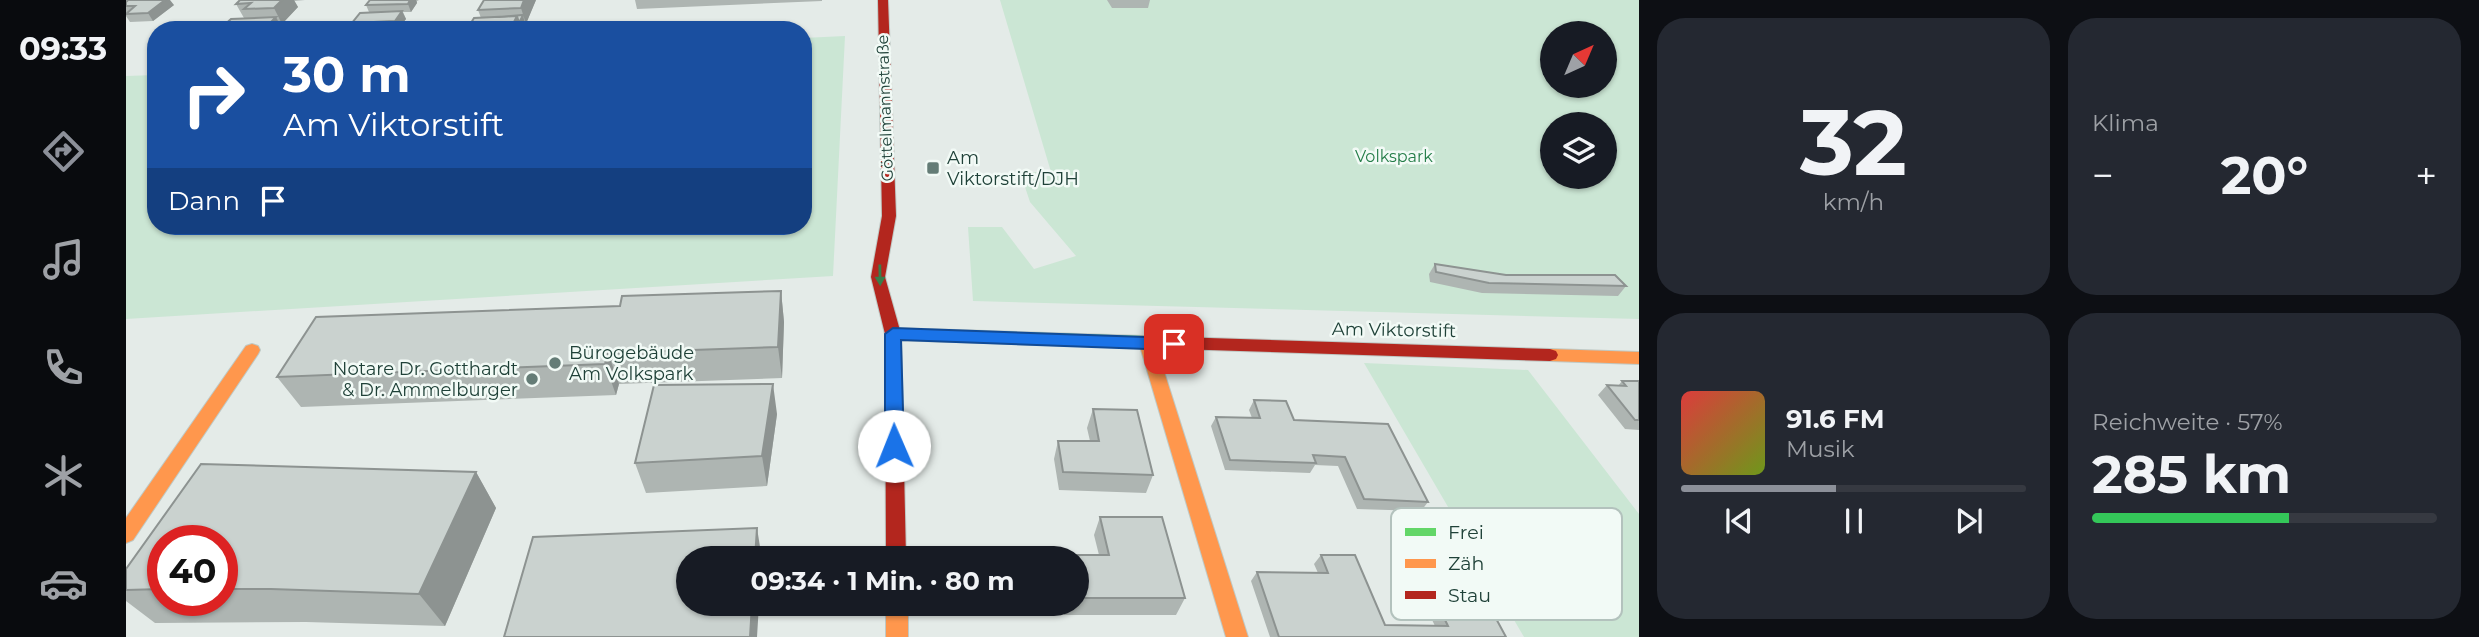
<!DOCTYPE html>
<html lang="de">
<head>
<meta charset="utf-8">
<style>
	:root { --surface:#171b24; --page:#242831; --text:#f1f3f6; --muted:#9ea1a6; --line:#363941; --accent:#8c9099 }
	body { margin:0; font-family:Montserrat,sans-serif; background:var(--page); color:var(--text); height:100vh; display:flex; flex-direction:column; font-size:26px; white-space:nowrap }
	* { box-sizing:border-box; margin:0 }
	p { font-size:23px; color:var(--muted) }
	.icon { flex:none; width:38px; height:38px; fill:none; stroke:currentColor; stroke-width:2; stroke-linecap:round; stroke-linejoin:round }
	.map { position:relative; flex:1; overflow:hidden }
	.details { display:flex; flex-direction:column; gap:18px; padding:18px; background:#0d0f14; width:840px }
	.details>* { flex:none }
	.banner { position:absolute; left:21px; top:21px; width:665px; height:214px; border-radius:28px; box-shadow:0 2px 5px #0004; background:#1a4fa0; color:#fff; overflow:hidden }
	.needle { width:46px; rotate:44deg }
	.fabs { position:absolute; left:1414px; top:21px; display:grid; gap:14px }
	.fabs a { display:grid; place-items:center; width:77px; height:77px; border-radius:50%; background:var(--surface); box-shadow:0 2px 5px #0004; font-size:35px }
	.speed { position:absolute; left:21px; top:525px; display:flex; gap:14px; font-size:35px; font-weight:700; text-align:center }
	.speed>* { display:grid; place-content:center; width:91px; height:91px; border-radius:50%; background:var(--surface); box-shadow:0 2px 5px #0004; line-height:1 }
	.speed .limit { border:10px solid #d22; background:#fff; color:#111 }
	.pin { position:absolute; display:grid; place-items:center; width:60px; height:60px; color:#fff; margin:-30px; border-radius:14px; box-shadow:0 4px 10px #0006 }
	.me { position:absolute; width:77px; margin:-38px; rotate:359deg; stroke-linejoin:round; filter:drop-shadow(0 0 5px #0008) }
	.turn { display:flex; align-items:center; gap:24px; height:147px; padding:0 21px; font-size:32px }
	.turn .icon { width:91px; height:91px; stroke-width:2.5 }
	.turn b { display:block; font-size:49px; line-height:60px }
	.then { display:flex; align-items:center; height:66px; padding:0 21px; background:#0003; gap:14px; font-size:26px }
	.big { font-size:52px; font-weight:700; line-height:1.1 }
	.details .widget { flex:1; display:flex; flex-direction:column; justify-content:center; gap:10px; min-width:0; padding:0 24px; border-radius:28px; background:var(--page) }
	.details .dial { align-items:center; gap:0 }
	.dial b { font-size:91px; line-height:1 }
	.song { display:flex; align-items:center; gap:21px }
	.cover { width:84px; height:84px; border-radius:10px; background:linear-gradient(135deg,hsl(0 70% 55%),hsl(80 70% 35%)) }
	.played { height:7px; border-radius:4px; background:linear-gradient(90deg,var(--accent) 45%,var(--line) 45%) }
	.keys { display:flex; justify-content:space-around; direction:ltr }
	.heat { display:flex; justify-content:space-between; align-items:center; font-size:38px; direction:ltr }
	.charge { height:10px; border-radius:5px; background:linear-gradient(90deg,#34c759 57%,var(--line) 0) }
	.details .tiles { flex:1; display:grid; gap:18px; grid-template-columns:repeat(2,1fr) }
	.trip { position:absolute; left:550px; top:546px; width:413px; height:70px; border-radius:35px; background:var(--surface); box-shadow:0 2px 5px #0004; font-weight:700; line-height:70px; text-align:center }
	main { display:flex; flex:1; min-height:0 }
	.menu { display:flex; flex-direction:column; width:126px; justify-content:space-around; align-items:center; background:#090b0e; color:var(--muted) }
	.menu .icon { width:49px; height:49px }
	.menu .active { color:var(--accent) }
	.menu b { font-size:32px; color:var(--text) }
	.map>svg:first-child { display:block }
	.green { fill:#cbe6d4; fill-rule:evenodd }
	.lines { fill:none; stroke-linecap:round; stroke-linejoin:round }
	.fast-casing { stroke:#bfc9c5; stroke-width:2 }
	.slow-casing { stroke:#bfc9c5; stroke-width:2 }
	.jam-casing { stroke:#bfc9c5; stroke-width:2 }
	.fast { fill:#63d668; fill-rule:evenodd }
	.slow { fill:#ff974d; fill-rule:evenodd }
	.jam { fill:#b3261e; fill-rule:evenodd }
	.wall { fill:#aeb5b2; fill-rule:evenodd }
	.shaded-wall { fill:#8d9391 }
	.building { fill:#cad2cf; stroke:#8d9391; stroke-width:2 }
	.oneway { fill:#3a7d4b }
	.route { fill:#1a73e8; stroke:#114b97; stroke-width:2 }
	.poi-dot { fill:#647c76; stroke:#f2faf6; stroke-width:2.5 }
	.labels { text-anchor:middle; dominant-baseline:central; stroke-width:5; stroke-linejoin:round; paint-order:stroke }
	.far-street-label { font-size:16px; fill:#1f4138; stroke:#f2faf6 }
	.far-park-label { font-size:16px; fill:#247d48; stroke:#f2faf6 }
	.poi-label { font-size:18px; fill:#1f4138; stroke:#f2faf6; text-anchor:start }
	.street-label { font-size:18px; fill:#1f4138; stroke:#f2faf6 }
	.key { fill:#f2faf6; stroke:#b3c2bd; stroke-width:2 }
	.key-label { font-size:19px; fill:#1f4138 }
</style>
</head>
<body>
<main>
<nav class="menu">
<b>09:33</b>
<svg class="icon active" aria-label="directions" viewBox="0 0 24 24"><path d="M12 3l9 9-9 9-9-9zM9 14v-3h6M13 9l2 2-2 2"/></svg>
<svg class="icon" aria-label="music" viewBox="0 0 24 24"><path d="M9 18V5l10-2v13"/><circle cx="6" cy="18" r="3"/><circle cx="16" cy="16" r="3"/></svg>
<svg class="icon" aria-label="phone" viewBox="0 0 24 24"><path d="M5 4h4l2 5-3 2q2 4 5 5l2-3 5 2v4C11 20 4 13 5 4z"/></svg>
<svg class="icon" aria-label="climate" viewBox="0 0 24 24"><path d="M12 3v18M4 7l16 10M4 17L20 7"/></svg>
<svg class="icon" aria-label="car" viewBox="0 0 24 24"><path d="M5 17H2v-5l4-1 3-4h7l3 4 3 1v5h-3M9 17h6M6 11h13"/><circle cx="7" cy="17" r="2"/><circle cx="17" cy="17" r="2"/></svg>
</nav>
<div class="map">
<svg width="1513" height="637" viewBox="0 0 1513 637">
	<rect width="100%" height="100%" fill="#e4ebe8"/>
	<!-- green -->
	<path class="green" d="M 874,0 L 1513,0 L 1513,319 L 847,301 L 842,227 L 876,227 L 908,269 L 950,256 L 904,202 L 894,172 L 925,172 ZM 1426,33 L 1479,33 L 1479,86 L 1426,86 ZM 1426,124 L 1479,124 L 1479,177 L 1426,177 Z
		M 719,36 L 707,276 L 0,319 L 0,76 L 30,75 L 30,226 L 677,226 L 677,38 Z
		M 1238,363 L 1402,370 L 1513,514 L 1513,637 L 1398,637 Z"/>
	<g class="lines">
		<!-- fast casing -->
		<g class="fast-casing">
			<path id="fast" d="M 767,328 L 1051,337 L 1059,343 L 1051,349 L 767,340 L 759,334 Z"/>
		</g>
		<!-- slow casing -->
		<g class="slow-casing">
			<path id="slow" d="M 1021,337 L 1029,343 L 1122,637 L 1100,637 L 1013,343 Z
				M 126,344 L 132,346 L 134,350 L 132,354 L 7,540 L 0,543 L 0,518 L 120,346 Z
				M 1424,349 L 1513,352 L 1513,364 L 1424,361 L 1418,359 L 1416,355 L 1418,351 Z
				M 760,604 L 782,604 L 782,637 L 760,637 Z"/>
		</g>
		<!-- jam casing -->
		<g class="jam-casing">
			<path id="jam" d="M 752,0 L 762,0 L 770,216 L 759,277 L 775,334 L 780,558 L 760,558 L 759,334 L 745,277 L 756,216 Z
				M 1051,337 L 1424,349 L 1430,351 L 1432,355 L 1430,359 L 1424,361 L 1051,349 L 1043,343 Z"/>
		</g>
		<!-- fast -->
		<use href="#fast" class="fast"/>
		<!-- slow -->
		<use href="#slow" class="slow"/>
		<!-- jam -->
		<use href="#jam" class="jam"/>
	</g>
	<!-- wall -->
	<path class="wall" d="M 114,0 L 179,0 L 168,1 L 172,7 L 156,24 L 154,24 L 154,25 L 150,30 L 95,30 L 118,18 L 110,4 Z
		M 244,0 L 293,0 L 291,1 L 291,3 L 285,12 L 277,12 L 280,19 L 272,29 L 229,30 L 226,23 L 243,12 L 240,5 Z
		M 410,0 L 397,30 L 342,30 L 342,28 L 355,18 L 352,10 Z
		M 509,0 L 696,0 L 696,1 L 511,9 Z
		M 981,0 L 1024,0 L 1022,8 L 986,8 Z
		M 0,2 L 48,5 L 27,21 L 4,22 L 0,16 Z
		M 1309,264 L 1380,275 L 1500,286 L 1492,296 L 1356,293 L 1304,282 L 1303,274 Z
		M 655,291 L 658,322 L 656,378 L 493,384 L 490,395 L 175,407 L 151,377 L 494,306 Z
		M 1496,381 L 1513,381 L 1513,430 L 1499,429 L 1472,395 L 1481,385 L 1492,386 Z
		M 1128,400 L 1168,420 L 1302,502 L 1295,511 L 1231,509 L 1212,466 L 1189,465 L 1184,473 L 1099,470 L 1085,426 L 1090,417 L 1126,418 L 1123,410 Z
		M 967,409 L 1027,475 L 1020,493 L 933,490 L 928,459 L 932,441 L 964,441 L 961,428 Z
		M 651,414 L 641,486 L 520,493 L 509,463 Z
		M 75,464 L 350,472 L 370,508 L 319,626 L 180,622 L 29,623 L 0,601 L 0,569 ZM 37,541 L 96,541 L 96,600 L 37,600 Z
		M 974,517 L 1059,598 L 1050,615 L 938,615 L 936,604 L 950,604 L 950,558 L 935,558 L 936,555 L 973,555 L 968,535 Z
		M 1195,555 L 1259,625 L 1309,626 L 1283,572 L 1291,562 L 1380,637 L 1144,637 L 1125,581 L 1131,572 L 1192,573 L 1188,564 Z"/>
	<!-- shaded-wall -->
	<path class="shaded-wall" d="M 39,0 L 44,0 L 48,5 L 27,21 L 22,13 Z
		M 156,0 L 168,0 L 172,7 L 156,24 L 148,8 Z
		M 284,0 L 290,0 L 291,3 L 285,12 L 282,4 Z
		M 398,0 L 410,0 L 400,24 L 395,8 Z
		M 276,11 L 280,19 L 272,29 L 269,21 Z
		M 397,15 L 399,24 L 397,30 L 387,30 L 386,26 L 391,16 Z
		M 150,17 L 154,25 L 150,30 L 141,30 L 140,27 Z
		M 655,291 L 658,322 L 656,378 L 652,347 Z
		M 482,353 L 493,384 L 490,395 L 479,364 Z
		M 647,384 L 651,414 L 641,486 L 636,456 Z
		M 350,472 L 370,508 L 319,626 L 293,594 Z
		M 631,528 L 635,553 L 635,558 L 629,558 Z
		M 626,604 L 633,604 L 631,637 L 624,637 Z"/>
	<!-- building -->
	<path class="building" d="M 2,0 L 39,0 L 22,13 L 0,14 L 9,6 L 0,6 L 0,2 Z
		M 114,0 L 156,0 L 148,8 L 118,9 L 125,3 L 110,4 Z
		M 244,0 L 284,0 L 282,4 L 240,5 Z
		M 358,0 L 398,0 L 395,8 L 352,10 Z
		M 276,11 L 269,21 L 226,23 L 234,13 Z
		M 397,15 L 393,23 L 391,16 L 373,17 Z
		M 391,16 L 386,26 L 342,28 L 348,18 Z
		M 150,17 L 140,27 L 94,29 L 105,19 Z
		M 1309,264 L 1380,275 L 1489,275 L 1500,286 L 1363,283 L 1310,272 Z
		M 655,291 L 652,347 L 482,353 L 479,364 L 151,377 L 190,317 L 494,306 L 496,296 Z
		M 1496,381 L 1513,381 L 1513,420 L 1509,420 L 1481,385 L 1500,386 Z
		M 647,384 L 636,456 L 509,463 L 528,385 Z
		M 1128,400 L 1160,401 L 1168,420 L 1262,424 L 1302,502 L 1238,499 L 1219,457 L 1187,455 L 1190,463 L 1104,460 L 1090,417 L 1134,418 Z
		M 967,409 L 1011,410 L 1027,475 L 937,472 L 932,441 L 973,441 Z
		M 75,464 L 350,472 L 293,594 L 145,589 L 96,589 L 96,541 L 37,541 L 37,589 L 0,590 L 0,569 Z
		M 974,517 L 1036,517 L 1059,598 L 950,598 L 950,558 L 936,558 L 936,555 L 983,555 Z
		M 631,528 L 629,558 L 562,558 L 562,604 L 626,604 L 624,637 L 378,637 L 407,537 Z
		M 1195,555 L 1229,555 L 1259,625 L 1322,626 L 1291,562 L 1340,563 L 1380,637 L 1153,637 L 1131,572 L 1202,573 Z"/>
	<!-- one-way arrows -->
	<defs><path id="oneway-solid" d="M-6-.8H1V-3.2L6.5 0L1 3.2V.8H-6Z" transform="scale(1.75)"/></defs>
	<use class="oneway" href="#oneway-solid" transform="translate(754 275) rotate(89)"/>
	<!-- route -->
	<path class="route" d="M 767,328 L 1048,338 L 1056,344 L 1048,350 L 775,340 L 778,446 L 775,451 L 768,454 L 762,451 L 759,446 L 759,334 Z"/>
	<!-- markers -->
	<g class="poi-dot">
		<rect x="800" y="161" width="14" height="14" rx="3.5"/>
		<circle cx="429" cy="363" r="7"/>
		<circle cx="406" cy="379" r="7"/>
	</g>
	<g class="labels">
		<!-- far-street labels -->
		<g class="far-street-label">
			<text transform="translate(759 108) rotate(-92)">Göttelmannstraße</text>
		</g>
		<!-- far-park labels -->
		<g class="far-park-label">
			<text x="1268" y="156">Volkspark</text>
		</g>
		<!-- poi labels -->
		<g class="poi-label">
			<text x="821" y="158">Am<tspan x="821" dy="21">Viktorstift/DJH</tspan></text>
			<text x="443" y="353">Bürogebäude<tspan x="443" dy="21">Am Volkspark</tspan></text>
			<text x="392" y="369" text-anchor="end">Notare Dr. Gotthardt<tspan x="392" dy="21">&amp; Dr. Ammelburger</tspan></text>
		</g>
		<!-- street labels -->
		<g class="street-label">
			<text transform="translate(1268 330) rotate(1)">Am Viktorstift</text>
		</g>
	</g>
	<!-- legend -->
	<rect x="1265" y="508" width="231" height="112" rx="10" class="key"/>
	<rect x="1279" y="528" width="31" height="8" fill="#63d668"/>
	<rect x="1279" y="559" width="31" height="9" fill="#ff974d"/>
	<rect x="1279" y="591" width="31" height="8" fill="#b3261e"/>
	<g class="key-label">
		<text x="1322" y="539">Frei</text>
		<text x="1322" y="570">Zäh</text>
		<text x="1322" y="602">Stau</text>
	</g>
</svg>
<div class="fabs">
<a><svg class="needle" viewBox="-14 -14 28 28"><path d="M0-13l5 13h-10z" fill="#e53935"/><path d="M0 13l5-13h-10z" fill="#9ea1a6"/></svg></a>
<a><svg class="icon" aria-label="layers" viewBox="0 0 24 24"><path d="M12 4l9 5-9 5-9-5zM3 14l9 5 9-5"/></svg></a>
</div>
<div class="speed"><div class="limit">40</div></div>
<div class="pin" style="left:1048px;top:344px;background:#d93025"><svg class="icon" aria-label="arrive" viewBox="0 0 24 24"><path d="M6 21V4h12l-3 4 3 4H6"/></svg></div>
<svg class="me" style="left:768px;top:446px" viewBox="-20 -20 40 40"><circle r="19" fill="#fff"/><path d="M0-13L10 11 0 6-10 11z" fill="#1a73e8"/></svg>
<div class="trip">09:34 · 1 Min. · 80 m</div>
<div class="banner">
<div class="turn"><svg class="icon" aria-label="right" viewBox="0 0 24 24"><path d="M7 20v-9h11M14 6l5 5-5 5"/></svg><div><b>30 m</b>Am Viktorstift</div></div>
<div class="then">Dann<svg class="icon" aria-label="arrive" viewBox="0 0 24 24"><path d="M6 21V4h12l-3 4 3 4H6"/></svg></div>
</div>
</div>
<section class="details">
<div class="tiles">
<div class="widget dial"><b>32</b><p>km/h</p></div>
<div class="widget"><p>Klima</p>
<div class="heat"><a>−</a><b class="big">20°</b><a>+</a></div>
</div>
<div class="widget">
<div class="song"><i class="cover"></i><div><b>91.6 FM</b><p>Musik</p></div></div>
<div class="played"></div>
<div class="keys"><svg class="icon" aria-label="previous" viewBox="0 0 24 24"><path d="M18 5L8 12l10 7zM5 5v14"/></svg><svg class="icon" aria-label="pause" viewBox="0 0 24 24"><path d="M8 5v14M16 5v14"/></svg><svg class="icon" aria-label="next" viewBox="0 0 24 24"><path d="M6 5l10 7-10 7zM19 5v14"/></svg></div>
</div>
<div class="widget"><p>Reichweite · 57%</p><b class="big">285 km</b><div class="charge"></div></div>
</div>
</section>
</main>
</body>
</html>
